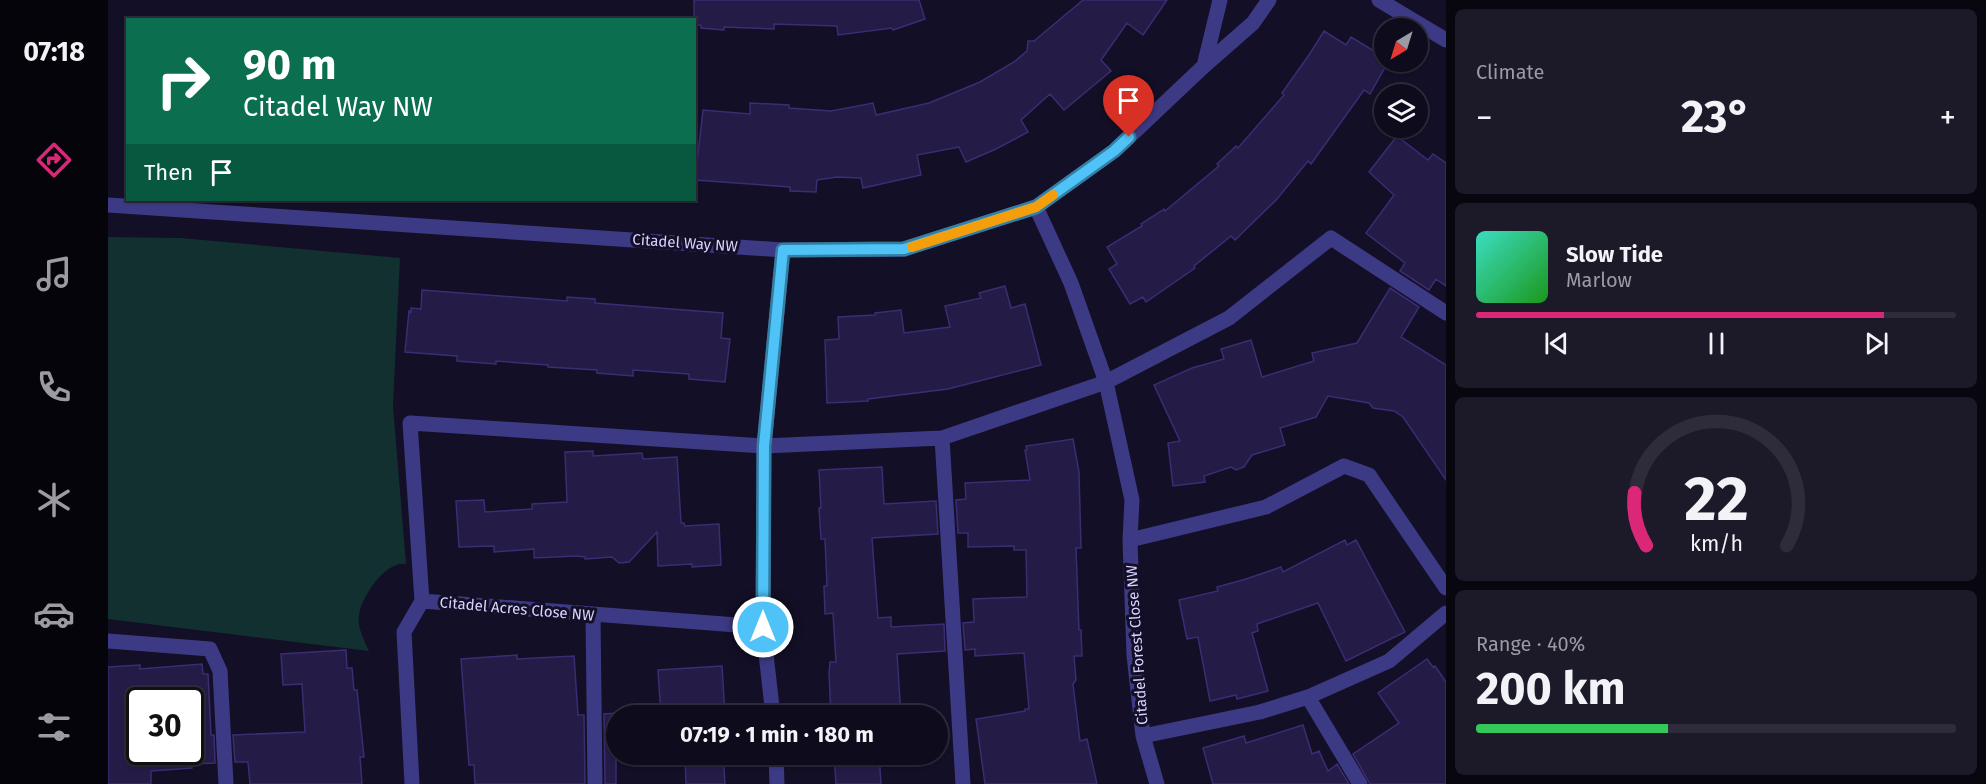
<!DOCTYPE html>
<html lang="en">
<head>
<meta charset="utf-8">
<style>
	:root { --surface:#0e0b1c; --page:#1c1929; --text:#f1f3f6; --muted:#9b9ba3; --line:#2e2b3b; --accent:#db2777 }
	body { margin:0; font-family:"Fira Sans",sans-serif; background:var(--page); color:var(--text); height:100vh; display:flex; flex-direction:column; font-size:22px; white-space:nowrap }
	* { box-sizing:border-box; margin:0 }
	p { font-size:20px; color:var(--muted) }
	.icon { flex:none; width:33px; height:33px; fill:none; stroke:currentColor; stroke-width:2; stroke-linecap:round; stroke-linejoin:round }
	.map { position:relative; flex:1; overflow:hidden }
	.panel { display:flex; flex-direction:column; gap:9px; padding:9px; background:#08060f; width:540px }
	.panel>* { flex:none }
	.top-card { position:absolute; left:18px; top:18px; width:570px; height:183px; border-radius:0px; box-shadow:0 2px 4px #0004,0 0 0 2px var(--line); background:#0b6e4f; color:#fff; overflow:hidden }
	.needle { width:39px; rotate:218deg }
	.buttons { position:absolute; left:1266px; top:18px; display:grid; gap:12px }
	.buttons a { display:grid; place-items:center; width:54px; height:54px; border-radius:50%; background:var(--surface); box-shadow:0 2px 4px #0004,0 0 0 2px var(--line); font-size:30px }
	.speed { position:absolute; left:18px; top:687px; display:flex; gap:12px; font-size:30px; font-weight:700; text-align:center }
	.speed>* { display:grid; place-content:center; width:78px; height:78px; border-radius:50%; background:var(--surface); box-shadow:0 2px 4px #0004,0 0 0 2px var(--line); line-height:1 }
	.speed .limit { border:3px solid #111; border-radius:9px; background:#fff; color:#111 }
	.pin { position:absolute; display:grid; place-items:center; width:51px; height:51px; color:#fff; margin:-62px -26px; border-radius:50% 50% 50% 0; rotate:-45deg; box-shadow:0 0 6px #0007 }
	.pin .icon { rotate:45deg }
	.me { position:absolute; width:66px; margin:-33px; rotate:0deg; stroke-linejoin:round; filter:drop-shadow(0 0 4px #0008) }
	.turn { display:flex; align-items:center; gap:21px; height:126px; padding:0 18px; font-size:27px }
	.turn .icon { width:78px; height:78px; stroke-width:2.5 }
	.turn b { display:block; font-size:42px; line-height:51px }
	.then { display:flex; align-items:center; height:57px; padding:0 18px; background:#0003; gap:12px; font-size:22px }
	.big { font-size:45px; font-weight:700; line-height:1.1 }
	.panel .widget { flex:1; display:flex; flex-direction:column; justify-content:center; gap:9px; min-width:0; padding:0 21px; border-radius:9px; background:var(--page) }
	.panel .dial { align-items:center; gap:0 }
	.dial svg { height:156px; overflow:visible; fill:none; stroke:var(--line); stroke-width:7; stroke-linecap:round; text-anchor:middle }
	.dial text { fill:var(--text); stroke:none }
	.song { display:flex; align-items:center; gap:18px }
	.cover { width:72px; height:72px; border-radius:9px; background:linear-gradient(135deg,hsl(170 70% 55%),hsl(120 70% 35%)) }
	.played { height:6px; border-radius:3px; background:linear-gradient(90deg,var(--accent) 85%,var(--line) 85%) }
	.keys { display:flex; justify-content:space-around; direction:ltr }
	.heat { display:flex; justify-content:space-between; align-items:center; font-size:33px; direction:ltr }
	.charge { height:9px; border-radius:4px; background:linear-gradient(90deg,#34c759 40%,var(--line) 0) }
	.trip { position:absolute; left:498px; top:705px; width:342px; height:60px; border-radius:30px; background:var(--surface); box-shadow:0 2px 4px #0004,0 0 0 2px var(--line); font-weight:700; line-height:60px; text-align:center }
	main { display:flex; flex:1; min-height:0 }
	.dock { display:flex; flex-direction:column; width:108px; justify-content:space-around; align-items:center; background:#06040b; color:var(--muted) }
	.dock .icon { width:42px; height:42px }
	.dock .current { color:var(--accent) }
	.dock b { font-size:27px; color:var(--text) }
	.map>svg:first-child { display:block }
	.green { fill:#12302f }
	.building { fill:#241b47; stroke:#3b2d73; stroke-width:1.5; fill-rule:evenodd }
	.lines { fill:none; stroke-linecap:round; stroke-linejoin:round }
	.minor { stroke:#3d3a85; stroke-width:15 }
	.route-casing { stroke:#337fa1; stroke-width:15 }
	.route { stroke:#4fc3f7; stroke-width:10 }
	.slow { stroke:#f59e0b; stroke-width:10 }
	.labels { text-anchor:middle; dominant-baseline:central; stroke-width:6; stroke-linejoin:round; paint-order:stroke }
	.street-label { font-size:15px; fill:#d9d4ff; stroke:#130f26 }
</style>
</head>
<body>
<main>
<nav class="dock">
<b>07:18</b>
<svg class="icon current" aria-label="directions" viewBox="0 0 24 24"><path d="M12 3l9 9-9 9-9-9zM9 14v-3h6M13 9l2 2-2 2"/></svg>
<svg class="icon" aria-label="music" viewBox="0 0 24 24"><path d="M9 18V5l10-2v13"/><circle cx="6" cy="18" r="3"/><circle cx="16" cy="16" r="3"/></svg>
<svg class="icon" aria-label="phone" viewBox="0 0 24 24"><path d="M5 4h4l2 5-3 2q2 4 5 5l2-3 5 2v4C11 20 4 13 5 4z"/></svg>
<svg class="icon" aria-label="climate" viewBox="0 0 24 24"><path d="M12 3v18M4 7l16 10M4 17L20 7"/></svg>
<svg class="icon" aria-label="car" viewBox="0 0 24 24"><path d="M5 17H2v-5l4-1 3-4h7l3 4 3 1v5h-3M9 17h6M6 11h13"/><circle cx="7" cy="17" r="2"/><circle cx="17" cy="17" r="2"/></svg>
<svg class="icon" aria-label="filters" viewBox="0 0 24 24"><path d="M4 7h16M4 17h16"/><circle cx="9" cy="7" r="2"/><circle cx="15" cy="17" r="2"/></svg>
</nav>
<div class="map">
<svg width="1338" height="784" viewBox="0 0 1338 784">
	<rect width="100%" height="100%" fill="#130f26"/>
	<!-- green -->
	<path class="green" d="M 0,237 L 73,238 L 292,258 L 285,406 L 298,564 C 277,561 254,596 251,615 C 249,627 256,640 261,651 L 0,619 Z"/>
	<!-- building -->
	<path class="building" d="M 586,0 L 811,0 L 817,19 L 785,30 L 784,28 L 730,35 L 729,26 L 666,24 L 666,29 L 616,27 L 616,30 L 593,28 L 593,25 L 586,25 Z
		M 975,0 L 1059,0 L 1035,35 L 1019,23 L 993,60 L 1003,71 L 956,110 L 942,94 L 913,120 L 920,132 L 888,149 L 858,162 L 851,147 L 809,155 L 813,175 L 755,188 L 753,178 L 729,177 L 709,180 L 708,192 L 682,191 L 682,187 L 587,180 L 595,110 L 642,114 L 642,103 L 681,105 L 681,108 L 723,111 L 765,103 L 768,115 L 821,103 L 872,82 L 906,62 L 919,51 L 920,41 L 926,41 Z
		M 1216,31 L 1238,45 L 1243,37 L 1276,57 L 1276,62 L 1280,62 L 1262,94 L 1256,90 L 1203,164 L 1200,161 L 1169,199 L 1127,240 L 1123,236 L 1086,266 L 1087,268 L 1038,302 L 1035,297 L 1022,304 L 1001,269 L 1009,264 L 999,247 L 1034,226 L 1033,224 L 1056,209 L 1057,211 L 1111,166 L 1109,164 L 1128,146 L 1130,148 L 1176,95 L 1174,93 L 1201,55 Z
		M 1289,136 L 1320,160 L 1325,154 L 1338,163 L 1338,286 L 1328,279 L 1321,290 L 1292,271 L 1297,263 L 1258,233 L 1286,195 L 1261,172 Z
		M 897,286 L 903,308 L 917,304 L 933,365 L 840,389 L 760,399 L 760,401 L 719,403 L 717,340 L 731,339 L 730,317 L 767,315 L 767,313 L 793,310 L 796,333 L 842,327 L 837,306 L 873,298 L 871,293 Z
		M 1282,288 L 1311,307 L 1293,337 L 1338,365 L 1338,480 L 1295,417 L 1286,411 L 1265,408 L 1261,403 L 1220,396 L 1208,417 L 1172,428 L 1177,445 L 1144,455 L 1136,467 L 1128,470 L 1123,467 L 1096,476 L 1097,482 L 1065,486 L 1060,443 L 1072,441 L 1046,385 L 1084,368 L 1116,359 L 1113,349 L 1143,340 L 1154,377 L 1206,361 L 1204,353 L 1249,343 Z
		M 314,290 L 459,301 L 459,297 L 487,299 L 487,303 L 615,313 L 613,338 L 622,339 L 617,382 L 581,379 L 581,374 L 525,370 L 525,376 L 489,373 L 489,370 L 440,367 L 440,365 L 388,361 L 388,364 L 349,361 L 349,356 L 297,352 L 301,311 L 303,312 L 303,308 L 313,309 Z
		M 965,439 L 971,472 L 973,548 L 968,548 L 971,630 L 973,630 L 974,656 L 966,656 L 968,680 L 965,684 L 972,741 L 979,739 L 989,784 L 877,784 L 868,719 L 917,711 L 917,709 L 921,709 L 916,653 L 867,656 L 867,649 L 857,650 L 855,623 L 866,622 L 865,599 L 919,597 L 918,550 L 906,550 L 906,546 L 860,547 L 860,533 L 850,533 L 848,500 L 858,499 L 857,483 L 922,480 L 917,450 L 919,450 L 918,446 Z
		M 485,451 L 485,456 L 534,453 L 535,459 L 569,457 L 573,523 L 576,523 L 577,526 L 611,524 L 613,565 L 584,567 L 584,564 L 550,566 L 549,532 L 521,562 L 511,563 L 504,557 L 477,559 L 477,557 L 468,556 L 426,558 L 426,549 L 386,552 L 386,546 L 351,547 L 348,501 L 376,500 L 377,512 L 424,509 L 424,504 L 459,502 L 457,452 Z
		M 774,467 L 776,504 L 828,501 L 830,534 L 764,538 L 770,618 L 783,617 L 783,627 L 836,624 L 837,651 L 789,654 L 793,716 L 723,716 L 721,673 L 722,662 L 728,662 L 725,613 L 717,614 L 716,586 L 719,586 L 717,539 L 713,539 L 711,508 L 713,508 L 711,470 Z
		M 1237,540 L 1239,545 L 1248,540 L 1297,632 L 1238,661 L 1210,603 L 1149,624 L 1150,631 L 1144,633 L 1160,691 L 1129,699 L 1128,695 L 1102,701 L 1090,637 L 1079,639 L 1071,600 L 1110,591 L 1109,587 L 1138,579 L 1173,567 L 1175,572 Z
		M 238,650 L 239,668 L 244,668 L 246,690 L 249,690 L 256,757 L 252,757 L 254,784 L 142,784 L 140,762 L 127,762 L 125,735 L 197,732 L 194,684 L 175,685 L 173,654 Z
		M 409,655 L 409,659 L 466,656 L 470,715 L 476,715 L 477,784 L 367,784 L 366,765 L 361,765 L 353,659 Z
		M 1319,659 L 1325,667 L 1327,666 L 1338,682 L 1338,784 L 1262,784 L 1245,754 L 1291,723 L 1270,693 Z
		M 94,664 L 95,674 L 100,674 L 103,735 L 106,735 L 107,763 L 84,764 L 84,768 L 43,771 L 43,784 L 0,784 L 0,667 L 32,665 L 32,669 ZM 82,693 L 82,752 L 32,752 L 32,696 Z
		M 614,666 L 617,716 L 553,716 L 550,670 Z
		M 508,713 L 508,784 L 497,784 L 496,714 Z
		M 1195,725 L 1204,754 L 1211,751 L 1220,771 L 1229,764 L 1241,784 L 1105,784 L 1095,748 L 1136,736 L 1138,743 Z
		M 577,754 L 615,754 L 617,784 L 578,784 Z
		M 726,754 L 771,754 L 773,784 L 728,784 Z"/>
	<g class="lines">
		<!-- minor -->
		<path class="minor" d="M 1271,0 L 1338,40
			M 1096,66 L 1112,0
			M 0,205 L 675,250 L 796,249 L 928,207 L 1006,151 L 1096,66 L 1145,23 L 1161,0
			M 928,207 L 963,283 L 998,382 L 1024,500 L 1022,540 L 1026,655 L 1035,736 L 1049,784
			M 834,438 L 855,784
			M 1022,540 L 1158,507 L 1236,466 L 1261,475 L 1338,588
			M 314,601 L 302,423 L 656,446 L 834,438 L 998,382 L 1121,318 L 1223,238 L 1338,313
			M 485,615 L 487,784
			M 0,641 L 102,649 L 112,671 L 118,784
			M 1200,697 L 1252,784
			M 665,716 L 655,627 L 656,446 L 675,250
			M 1035,736 L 1152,712 L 1200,697 L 1281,661 L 1338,613
			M 668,754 L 669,784
			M 304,784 L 296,632 L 314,601 L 655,627"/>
	</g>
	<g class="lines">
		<!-- route casing -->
		<g class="route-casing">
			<path id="route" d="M 655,627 L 656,446 L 675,250 L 796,249 L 928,207 L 1006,151 L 1021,137"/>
		</g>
		<!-- route -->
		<use href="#route" class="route"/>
		<!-- slow -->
		<path class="slow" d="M 804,247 L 928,207 L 945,195"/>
	</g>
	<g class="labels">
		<!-- street labels -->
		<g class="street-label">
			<text transform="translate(577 243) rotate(4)">Citadel Way NW</text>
			<text transform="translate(409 609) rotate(5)">Citadel Acres Close NW</text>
			<text transform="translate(1029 645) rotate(-94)">Citadel Forest Close NW</text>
		</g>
	</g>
</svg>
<div class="buttons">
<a><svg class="needle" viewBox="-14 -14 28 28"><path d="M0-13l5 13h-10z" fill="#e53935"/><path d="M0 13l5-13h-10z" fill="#9b9ba3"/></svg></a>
<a><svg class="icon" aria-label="layers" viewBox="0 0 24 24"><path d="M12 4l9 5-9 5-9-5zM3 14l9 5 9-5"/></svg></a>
</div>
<div class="speed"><div class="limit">30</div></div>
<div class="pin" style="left:1021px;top:137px;background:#d93025"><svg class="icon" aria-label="arrive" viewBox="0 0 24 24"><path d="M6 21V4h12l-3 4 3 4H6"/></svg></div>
<svg class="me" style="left:655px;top:627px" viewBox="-20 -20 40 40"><circle r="17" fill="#4fc3f7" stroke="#fff" stroke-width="3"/><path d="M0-11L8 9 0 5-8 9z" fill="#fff"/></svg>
<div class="trip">07:19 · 1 min · 180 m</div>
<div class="top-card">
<div class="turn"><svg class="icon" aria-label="right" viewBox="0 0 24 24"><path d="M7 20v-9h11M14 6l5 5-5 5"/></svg><div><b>90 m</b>Citadel Way NW</div></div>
<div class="then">Then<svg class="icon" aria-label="arrive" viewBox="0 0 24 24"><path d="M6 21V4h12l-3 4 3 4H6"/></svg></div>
</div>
</div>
<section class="panel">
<div class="widget"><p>Climate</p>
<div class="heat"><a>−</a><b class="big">23°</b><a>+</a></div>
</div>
<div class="widget">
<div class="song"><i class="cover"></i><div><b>Slow Tide</b><p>Marlow</p></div></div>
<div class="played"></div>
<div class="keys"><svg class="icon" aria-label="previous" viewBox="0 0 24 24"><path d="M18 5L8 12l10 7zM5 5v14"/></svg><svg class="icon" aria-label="pause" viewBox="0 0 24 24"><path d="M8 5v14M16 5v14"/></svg><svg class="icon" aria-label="next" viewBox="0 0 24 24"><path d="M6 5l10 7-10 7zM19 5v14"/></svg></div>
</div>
<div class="widget dial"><svg viewBox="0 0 100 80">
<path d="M14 69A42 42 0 1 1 86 69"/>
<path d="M14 69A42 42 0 0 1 8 42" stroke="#db2777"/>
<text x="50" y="56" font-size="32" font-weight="700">22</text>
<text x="50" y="72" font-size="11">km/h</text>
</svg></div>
<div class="widget"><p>Range · 40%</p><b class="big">200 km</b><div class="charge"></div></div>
</section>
</main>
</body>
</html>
